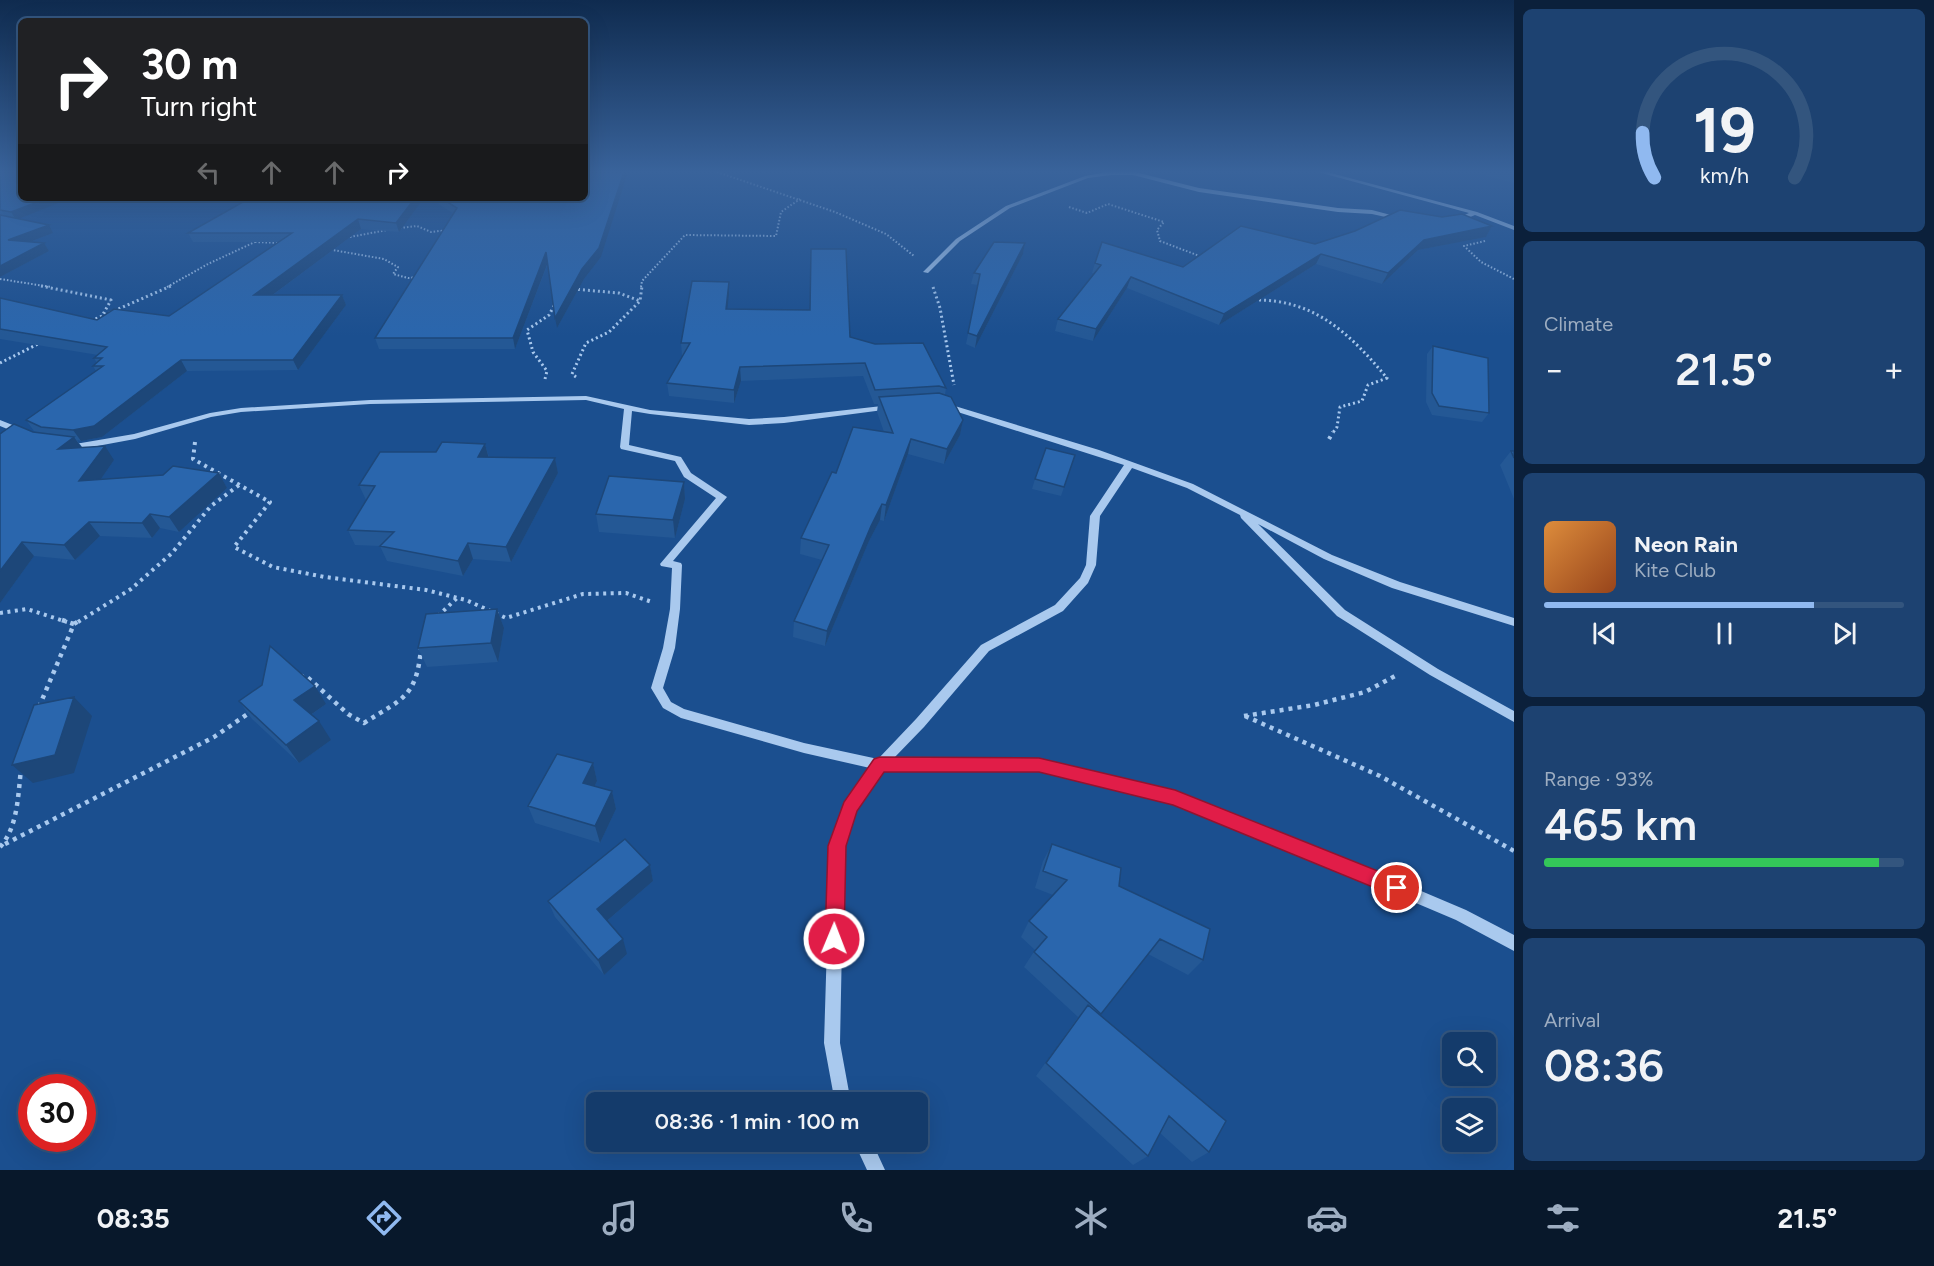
<!DOCTYPE html>
<html lang="en">
<head>
<meta charset="utf-8">
<style>
	:root { --surface:#143b6b; --page:#1d4271; --text:#f1f3f6; --muted:#9dadc1; --line:#33557e; --accent:#90b9f0 }
	body { margin:0; font-family:Figtree,sans-serif; background:var(--page); color:var(--text); height:100vh; display:flex; flex-direction:column; font-size:22px; white-space:nowrap }
	* { box-sizing:border-box; margin:0 }
	p { font-size:20px; color:var(--muted) }
	.icon { flex:none; width:33px; height:33px; fill:none; stroke:currentColor; stroke-width:2; stroke-linecap:round; stroke-linejoin:round }
	.map { position:relative; flex:1; overflow:hidden }
	.panel { display:flex; flex-direction:column; gap:9px; padding:9px; background:#0b203b; width:420px }
	.panel>* { flex:none }
	.top-card { position:absolute; left:18px; top:18px; width:570px; height:183px; border-radius:9px; box-shadow:0 6px 24px #0002,0 0 0 2px var(--line); background:#202124; color:#fff; overflow:hidden }
	.buttons { position:absolute; left:1442px; top:1032px; display:grid; gap:12px }
	.buttons a { display:grid; place-items:center; width:54px; height:54px; border-radius:9px; background:var(--surface); box-shadow:0 6px 24px #0002,0 0 0 2px var(--line); font-size:30px }
	.speed { position:absolute; left:18px; top:1074px; display:flex; gap:12px; font-size:30px; font-weight:700; text-align:center }
	.speed>* { display:grid; place-content:center; width:78px; height:78px; border-radius:50%; background:var(--surface); box-shadow:0 6px 24px #0002,0 0 0 2px var(--line); line-height:1 }
	.speed .limit { border:9px solid #d22; background:#fff; color:#111 }
	.pin { position:absolute; display:grid; place-items:center; width:51px; height:51px; color:#fff; margin:-26px; border:3px solid #fff; border-radius:50%; box-shadow:0 2px 6px #0007 }
	.me { position:absolute; width:66px; margin:-33px; rotate:1deg; stroke-linejoin:round; filter:drop-shadow(0 0 4px #0008) }
	.turn { display:flex; align-items:center; gap:21px; height:126px; padding:0 24px; font-size:27px }
	.turn .icon { width:78px; height:78px; stroke-width:2.5 }
	.turn b { display:block; font-size:42px; line-height:51px }
	.lanes { display:flex; align-items:center; height:57px; padding:0 24px; background:#0003; justify-content:center; gap:30px; direction:ltr }
	.lanes .off { opacity:.35 }
	.big { font-size:45px; font-weight:600; line-height:1.1 }
	.panel .tile { flex:1; display:flex; flex-direction:column; justify-content:center; gap:9px; min-width:0; padding:0 21px; border-radius:9px; background:var(--page) }
	.panel .dial { align-items:center; gap:0 }
	.dial svg { height:156px; overflow:visible; fill:none; stroke:var(--line); stroke-width:7; stroke-linecap:round; text-anchor:middle }
	.dial text { fill:var(--text); stroke:none }
	.song { display:flex; align-items:center; gap:18px }
	.cover { width:72px; height:72px; border-radius:9px; background:linear-gradient(135deg,hsl(30 70% 55%),hsl(20 70% 35%)) }
	.played { height:6px; border-radius:3px; background:linear-gradient(90deg,var(--accent) 75%,var(--line) 75%) }
	.keys { display:flex; justify-content:space-around; direction:ltr }
	.heat { display:flex; justify-content:space-between; align-items:center; font-size:33px; direction:ltr }
	.charge { height:9px; border-radius:4px; background:linear-gradient(90deg,#34c759 93%,var(--line) 0) }
	.trip { position:absolute; left:586px; top:1092px; width:342px; height:60px; border-radius:9px; background:var(--surface); box-shadow:0 6px 24px #0002,0 0 0 2px var(--line); font-weight:600; line-height:60px; text-align:center }
	.dock { display:flex; height:96px; justify-content:space-around; align-items:center; background:#08182b; color:var(--muted) }
	.dock .icon { width:42px; height:42px }
	.dock .selected { color:var(--accent) }
	.dock b { font-size:27px; color:var(--text) }
	main { display:flex; flex:1; min-height:0 }
	.map>svg:first-child { display:block }
	.lines { fill:none; stroke-linecap:round; stroke-linejoin:round }
	.path-far3 { stroke:#a9c9ee; stroke-width:2; stroke-dasharray:1.5 2; stroke-linecap:butt }
	.path-far2 { stroke:#a9c9ee; stroke-width:3; stroke-dasharray:2 3; stroke-linecap:butt }
	.path-far1 { stroke:#a9c9ee; stroke-width:4; stroke-dasharray:3 4.5; stroke-linecap:butt }
	.path { stroke:#a9c9ee; stroke-width:4.5; stroke-dasharray:4 5; stroke-linecap:butt }
	.minor { fill:#a9c9ee; fill-rule:evenodd }
	.wall { fill:#245895 }
	.shaded-wall { fill:#1d4779 }
	.building { fill:#2a66ad; stroke:#1d4779; stroke-width:1.5 }
	.route { fill:#e11d48; stroke:#92132f; stroke-width:1.5 }
</style>
</head>
<body>
<main>
<div class="map">
<svg width="1514" height="1170" viewBox="0 0 1514 1170">
	<rect width="100%" height="100%" fill="#1b4f8f"/>
	<g class="lines">
		<!-- path-far3 -->
		<path class="path-far3" d="M 717,172 L 835,212 L 886,234 L 914,256
			M 1069,207 L 1087,213 L 1108,204 L 1164,222 L 1157,230 L 1160,241 L 1202,257
			M 400,228 L 417,226 L 431,232 L 448,230
			M 350,237 L 387,230
			M 1485,241 L 1464,246 L 1481,262 L 1514,279
			M 255,242 L 281,243
			M 327,249 L 384,259 L 398,267 L 393,274 L 408,278 L 419,277
			M 0,279 L 51,287
			M 167,287 L 208,264 L 257,241
			M 641,287 L 642,281 L 685,235 L 776,236 L 781,212 L 800,199"/>
		<!-- path-far2 -->
		<path class="path-far2" d="M 41,286 L 111,300 L 102,316
			M 933,287 L 940,308 L 954,385
			M 573,289 L 619,293 L 640,301
			M 1254,300 C 1315,299 1350,334 1387,378 L 1368,385 L 1362,401 L 1340,407 L 1337,427 L 1332,434
			M 91,321 L 171,286
			M 0,363 L 40,343
			M 576,377 L 572,374 L 586,343 L 609,332 L 640,301 L 642,286
			M 545,379 L 547,371 L 533,352 L 527,330 L 549,315 L 555,304"/>
		<!-- path-far1 -->
		<path class="path-far1" d="M 1329,439 L 1333,432
			M 195,442 L 193,459 L 270,502 L 234,547 L 273,567 L 325,577 L 426,590 L 466,600 L 506,618 L 583,594 L 626,593 L 652,602
			M 0,613 L 27,609 L 67,622
			M 438,616 L 458,597
			M 78,622 L 131,589 L 172,553 L 211,506 L 239,485"/>
		<!-- path -->
		<path class="path" d="M 74,624 L 80,620
			M 301,678 L 305,675 L 348,714 L 364,723 C 403,698 416,698 421,649
			M 39,707 L 74,624 L 62,620
			M 1244,716 L 1314,705 L 1365,692 L 1395,676
			M 1245,716 L 1380,776 L 1514,851
			M 5,844 L 214,737 L 252,711
			M 0,847 C 18,827 18,795 21,769"/>
		<!-- minor -->
		<path class="minor" d="M 1108,172 L 1135,172 L 1199,188 L 1338,208 L 1372,210 L 1402,218 L 1399,220 L 1372,214 L 1338,212 L 1199,192 L 1133,175 L 1111,175 L 1088,178 L 1010,208 L 960,241 L 928,273 L 923,272 L 956,239 L 1006,206 L 1085,176 Z
			M 1318,172 L 1327,172 L 1477,212 L 1514,226 L 1514,230 L 1475,215 L 1458,222 L 1454,222 L 1454,220 L 1469,213 Z
			M 586,396 L 650,410 L 749,419 L 784,417 L 891,405 L 895,407 L 891,409 L 784,423 L 749,425 L 650,414 L 632,411 L 629,445 L 681,457 L 691,473 L 727,497 L 673,561 L 681,563 L 682,565 L 680,609 L 675,648 L 663,688 L 671,702 L 684,709 L 804,743 L 878,759 L 916,719 L 981,645 L 1055,605 L 1080,578 L 1086,565 L 1090,516 L 1124,465 L 942,407 L 941,405 L 945,403 L 1099,450 L 1193,484 L 1332,555 L 1400,582 L 1514,618 L 1514,626 L 1392,588 L 1324,559 L 1258,524 L 1345,610 L 1438,669 L 1514,711 L 1514,722 L 1430,675 L 1337,616 L 1241,518 L 1240,515 L 1187,488 L 1132,468 L 1100,516 L 1096,565 L 1088,583 L 1063,611 L 989,651 L 924,727 L 893,759 L 1039,759 L 1175,792 L 1315,846 L 1466,910 L 1514,935 L 1514,951 L 1456,920 L 1305,856 L 1174,804 L 1039,771 L 883,771 L 856,810 L 844,846 L 840,1043 L 849,1092 L 854,1102 L 837,1102 L 833,1092 L 824,1043 L 830,846 L 845,803 L 870,768 L 804,753 L 681,718 L 663,708 L 651,688 L 663,648 L 670,609 L 672,568 L 661,566 L 660,564 L 716,498 L 684,477 L 675,461 L 621,449 L 620,447 L 624,409 L 586,400 L 370,404 L 241,412 L 211,417 L 135,439 L 81,449 L 68,449 L 64,446 L 68,443 L 81,443 L 134,434 L 210,413 L 241,408 L 370,400 Z
			M 0,420 L 25,430 L 26,432 L 22,435 L 0,426 Z
			M 854,1142 L 872,1142 L 885,1170 L 867,1170 Z"/>
	</g>
	<!-- wall -->
	<path class="wall" d="M 0,172 L 21,172 L 21,198 L 71,198 L 18,219 L 53,233 L 30,242 L 44,243 L 49,251 L 0,277 Z
		M 585,172 L 628,172 L 601,257 L 584,279 L 557,328 L 548,263 L 515,349 L 379,349 L 375,338 L 454,214 L 430,198 L 585,198 Z
		M 1472,172 L 1514,172 L 1514,183 Z
		M 250,198 L 424,198 L 399,232 L 361,229 L 273,295 L 342,295 L 346,305 L 298,370 L 187,371 L 102,437 L 81,441 L 77,440 L 82,447 L 114,460 L 101,479 L 219,473 L 227,488 L 179,532 L 160,528 L 152,538 L 100,536 L 75,560 L 34,556 L 0,603 L 33,432 L 37,433 L 34,431 L 26,420 L 96,371 L 93,366 L 97,363 L 94,358 L 98,355 L 0,339 L 0,298 L 97,320 L 169,316 L 278,242 L 193,242 L 188,233 Z
		M 1492,226 L 1486,237 L 1418,250 L 1382,284 L 1316,264 L 1219,325 L 1127,288 L 1093,341 L 1055,331 L 1058,319 L 1094,274 L 1092,273 L 1095,263 L 1183,267 L 1315,244 Z
		M 1025,243 L 1023,254 L 975,348 L 966,344 L 978,285 L 971,284 L 974,273 Z
		M 729,294 L 727,309 L 850,337 L 946,388 L 945,395 L 963,420 L 960,435 L 944,464 L 908,454 L 884,521 L 880,520 L 869,541 L 825,646 L 793,637 L 794,621 L 822,560 L 800,554 L 801,538 L 836,473 L 884,432 L 877,412 L 878,404 L 874,404 L 863,376 L 741,381 L 734,403 L 669,396 L 667,383 L 683,356 L 682,356 L 681,343 Z
		M 1433,346 L 1489,413 L 1482,422 L 1432,415 L 1426,402 L 1427,354 Z
		M 485,444 L 489,457 L 555,458 L 558,473 L 511,562 L 473,559 L 463,576 L 387,561 L 380,546 L 355,545 L 348,530 L 366,500 L 359,485 L 436,452 Z
		M 1511,451 L 1514,451 L 1514,499 L 1500,465 Z
		M 1075,455 L 1061,496 L 1032,489 L 1035,479 Z
		M 684,482 L 685,499 L 675,538 L 599,532 L 596,514 Z
		M 497,609 L 504,628 L 498,662 L 427,667 L 418,648 Z
		M 239,701 L 326,704 L 311,715 L 331,740 L 299,763 L 252,719 Z
		M 593,763 L 597,781 L 595,786 L 612,791 L 616,809 L 600,843 L 535,823 L 528,806 Z
		M 1052,844 L 1119,886 L 1203,960 L 1188,975 L 1148,954 L 1100,1015 L 1209,1152 L 1192,1162 L 1160,1133 L 1148,1156 L 1133,1165 L 1036,1076 L 1078,1017 L 1024,967 L 1035,950 L 1021,937 L 1029,921 L 1053,895 L 1035,888 L 1043,861 Z
		M 650,865 L 653,881 L 607,921 L 627,954 L 604,975 L 555,917 L 548,901 Z"/>
	<!-- shaded-wall -->
	<path class="shaded-wall" d="M 624,172 L 628,172 L 601,257 L 584,279 L 557,328 L 555,318 Z
		M 48,198 L 71,198 L 16,220 L 11,212 Z
		M 415,198 L 424,198 L 399,232 L 396,223 Z
		M 358,219 L 361,229 L 259,305 L 254,295 Z
		M 49,225 L 53,233 L 14,248 L 8,240 Z
		M 1492,226 L 1486,237 L 1418,250 L 1382,284 L 1388,273 L 1424,240 Z
		M 44,243 L 49,251 L 0,277 L 0,266 Z
		M 1025,243 L 1023,254 L 975,348 L 977,336 Z
		M 546,252 L 548,262 L 515,349 L 513,338 Z
		M 1321,254 L 1316,264 L 1219,325 L 1224,314 Z
		M 1131,277 L 1127,288 L 1093,341 L 1096,329 Z
		M 729,282 L 729,294 L 726,322 L 726,309 Z
		M 342,295 L 346,305 L 298,370 L 293,360 Z
		M 181,360 L 187,371 L 102,437 L 81,441 L 73,430 Z
		M 740,367 L 741,381 L 734,403 L 734,390 Z
		M 963,420 L 960,435 L 944,464 L 947,449 Z
		M 74,437 L 84,451 L 58,449 Z
		M 911,439 L 908,454 L 884,521 L 886,505 Z
		M 485,444 L 489,459 L 478,457 Z
		M 105,446 L 114,460 L 90,495 L 79,481 Z
		M 555,458 L 558,473 L 511,562 L 506,547 Z
		M 219,473 L 227,488 L 179,532 L 169,517 Z
		M 684,482 L 685,499 L 675,538 L 673,520 Z
		M 882,504 L 880,520 L 869,541 L 825,646 L 827,631 L 871,526 Z
		M 150,514 L 160,528 L 152,538 L 142,523 Z
		M 89,522 L 100,536 L 75,560 L 64,545 Z
		M 22,542 L 34,556 L 0,603 L 0,571 Z
		M 468,543 L 473,559 L 463,576 L 458,561 Z
		M 497,609 L 504,628 L 498,662 L 491,643 Z
		M 315,686 L 326,704 L 306,718 L 294,700 Z
		M 74,697 L 92,716 L 74,773 L 33,783 L 12,765 Z
		M 319,721 L 331,740 L 299,763 L 286,745 Z
		M 593,763 L 597,781 L 588,800 L 583,783 Z
		M 612,791 L 616,809 L 600,843 L 595,826 Z
		M 650,865 L 653,881 L 602,925 L 597,909 Z
		M 623,939 L 627,954 L 604,975 L 598,960 Z"/>
	<!-- building -->
	<path class="building" d="M 2,172 L 21,172 L 21,198 L 48,198 L 11,212 L 0,210 L 0,173 Z
		M 585,172 L 624,172 L 599,248 L 582,269 L 555,318 L 546,252 L 513,338 L 375,338 L 457,208 L 441,198 L 585,198 Z
		M 250,198 L 415,198 L 396,223 L 358,219 L 254,295 L 342,295 L 293,360 L 181,360 L 94,426 L 73,430 L 41,427 L 26,420 L 103,366 L 93,366 L 102,358 L 94,358 L 107,347 L 0,329 L 0,298 L 97,320 L 114,309 L 169,316 L 292,233 L 188,233 Z
		M 1400,210 L 1442,217 L 1462,214 L 1492,226 L 1424,240 L 1388,273 L 1321,254 L 1224,314 L 1131,277 L 1096,329 L 1058,319 L 1101,265 L 1095,263 L 1102,242 L 1183,267 L 1241,226 L 1315,244 L 1355,231 Z
		M 0,215 L 49,225 L 8,240 L 44,243 L 0,266 Z
		M 994,242 L 1025,243 L 977,336 L 968,333 L 980,274 L 974,273 Z
		M 811,249 L 846,249 L 850,337 L 875,344 L 923,343 L 946,388 L 939,386 L 875,390 L 865,363 L 740,367 L 734,390 L 667,383 L 690,343 L 681,343 L 692,281 L 729,282 L 726,309 L 810,310 Z
		M 1433,346 L 1488,358 L 1489,413 L 1439,406 L 1432,393 Z
		M 939,393 L 951,397 L 963,420 L 947,449 L 911,439 L 886,505 L 882,504 L 871,526 L 827,631 L 794,621 L 829,545 L 801,538 L 832,472 L 836,473 L 853,427 L 893,433 L 879,397 Z
		M 14,424 L 33,432 L 74,437 L 58,449 L 105,446 L 79,481 L 163,475 L 173,466 L 219,473 L 169,517 L 150,514 L 142,523 L 89,522 L 64,545 L 22,542 L 0,571 L 0,434 Z
		M 442,442 L 485,444 L 478,457 L 555,458 L 506,547 L 468,543 L 458,561 L 380,546 L 394,532 L 348,530 L 375,486 L 359,485 L 380,452 L 436,452 Z
		M 1046,448 L 1075,455 L 1064,487 L 1035,479 Z
		M 1511,451 L 1514,451 L 1514,458 Z
		M 609,476 L 684,482 L 673,520 L 596,514 Z
		M 497,609 L 491,643 L 418,648 L 426,614 Z
		M 270,646 L 315,686 L 294,700 L 319,721 L 286,745 L 239,701 L 262,685 Z
		M 74,697 L 55,755 L 12,765 L 34,705 Z
		M 557,754 L 593,763 L 583,783 L 612,791 L 595,826 L 528,806 Z
		M 625,839 L 650,865 L 597,909 L 623,939 L 598,960 L 548,901 Z
		M 1052,844 L 1121,868 L 1119,886 L 1210,929 L 1203,960 L 1160,939 L 1101,1014 L 1034,952 L 1047,937 L 1029,921 L 1067,880 L 1043,871 Z
		M 1088,1005 L 1226,1121 L 1209,1152 L 1169,1116 L 1148,1156 L 1046,1063 Z"/>
	<!-- sky -->
	<linearGradient id="sky" x2="0" y2="1"><stop stop-color="#0f2b4f"/><stop offset="0.51" stop-color="#39639b"/><stop offset="1" stop-color="#39639b" stop-opacity="0"/></linearGradient>
	<rect width="1514" height="336" fill="url(#sky)"/>
	<!-- route -->
	<path class="route" d="M 880,757 L 1039,758 L 1175,790 L 1403,881 L 1406,888 L 1403,894 L 1397,897 L 1173,805 L 1039,772 L 884,772 L 857,811 L 846,846 L 844,939 L 841,946 L 834,949 L 827,946 L 825,939 L 828,846 L 844,802 L 874,759 Z"/>
</svg>
<div class="buttons">
<a><svg class="icon" aria-label="search" viewBox="0 0 24 24"><circle cx="10" cy="10" r="6"/><path d="M15 15l6 6"/></svg></a>
<a><svg class="icon" aria-label="layers" viewBox="0 0 24 24"><path d="M12 4l9 5-9 5-9-5zM3 14l9 5 9-5"/></svg></a>
</div>
<div class="speed"><div class="limit">30</div></div>
<div class="pin" style="left:1397px;top:888px;background:#d93025"><svg class="icon" aria-label="arrive" viewBox="0 0 24 24"><path d="M6 21V4h12l-3 4 3 4H6"/></svg></div>
<svg class="me" style="left:834px;top:939px" viewBox="-20 -20 40 40"><circle r="17" fill="#e11d48" stroke="#fff" stroke-width="3"/><path d="M0-11L8 9 0 5-8 9z" fill="#fff"/></svg>
<div class="trip">08:36 · 1 min · 100 m</div>
<div class="top-card">
<div class="turn"><svg class="icon" aria-label="right" viewBox="0 0 24 24"><path d="M7 20v-9h11M14 6l5 5-5 5"/></svg><div><b>30 m</b>Turn right</div></div>
<div class="lanes"><svg class="icon off" aria-label="left" viewBox="0 0 24 24"><path d="M17 20v-9H6M10 6l-5 5 5 5"/></svg><svg class="icon off" aria-label="ahead" viewBox="0 0 24 24"><path d="M12 20V5M6 11l6-6 6 6"/></svg><svg class="icon off" aria-label="ahead" viewBox="0 0 24 24"><path d="M12 20V5M6 11l6-6 6 6"/></svg><svg class="icon" aria-label="right" viewBox="0 0 24 24"><path d="M7 20v-9h11M14 6l5 5-5 5"/></svg></div>
</div>
</div>
<section class="panel">
<div class="tile dial"><svg viewBox="0 0 100 80">
<path d="M14 69A42 42 0 1 1 86 69"/>
<path d="M14 69A42 42 0 0 1 8 46" stroke="#90b9f0"/>
<text x="50" y="56" font-size="32" font-weight="700">19</text>
<text x="50" y="72" font-size="11">km/h</text>
</svg></div>
<div class="tile"><p>Climate</p>
<div class="heat"><a>−</a><b class="big">21.5°</b><a>+</a></div>
</div>
<div class="tile">
<div class="song"><i class="cover"></i><div><b>Neon Rain</b><p>Kite Club</p></div></div>
<div class="played"></div>
<div class="keys"><svg class="icon" aria-label="previous" viewBox="0 0 24 24"><path d="M18 5L8 12l10 7zM5 5v14"/></svg><svg class="icon" aria-label="pause" viewBox="0 0 24 24"><path d="M8 5v14M16 5v14"/></svg><svg class="icon" aria-label="next" viewBox="0 0 24 24"><path d="M6 5l10 7-10 7zM19 5v14"/></svg></div>
</div>
<div class="tile"><p>Range · 93%</p><b class="big">465 km</b><div class="charge"></div></div>
<div class="tile"><p>Arrival</p><b class="big">08:36</b></div>
</section>
</main>
<nav class="dock">
<b>08:35</b>
<svg class="icon selected" aria-label="directions" viewBox="0 0 24 24"><path d="M12 3l9 9-9 9-9-9zM9 14v-3h6M13 9l2 2-2 2"/></svg>
<svg class="icon" aria-label="music" viewBox="0 0 24 24"><path d="M9 18V5l10-2v13"/><circle cx="6" cy="18" r="3"/><circle cx="16" cy="16" r="3"/></svg>
<svg class="icon" aria-label="phone" viewBox="0 0 24 24"><path d="M5 4h4l2 5-3 2q2 4 5 5l2-3 5 2v4C11 20 4 13 5 4z"/></svg>
<svg class="icon" aria-label="climate" viewBox="0 0 24 24"><path d="M12 3v18M4 7l16 10M4 17L20 7"/></svg>
<svg class="icon" aria-label="car" viewBox="0 0 24 24"><path d="M5 17H2v-5l4-1 3-4h7l3 4 3 1v5h-3M9 17h6M6 11h13"/><circle cx="7" cy="17" r="2"/><circle cx="17" cy="17" r="2"/></svg>
<svg class="icon" aria-label="filters" viewBox="0 0 24 24"><path d="M4 7h16M4 17h16"/><circle cx="9" cy="7" r="2"/><circle cx="15" cy="17" r="2"/></svg>
<b>21.5°</b>
</nav>
</body>
</html>
